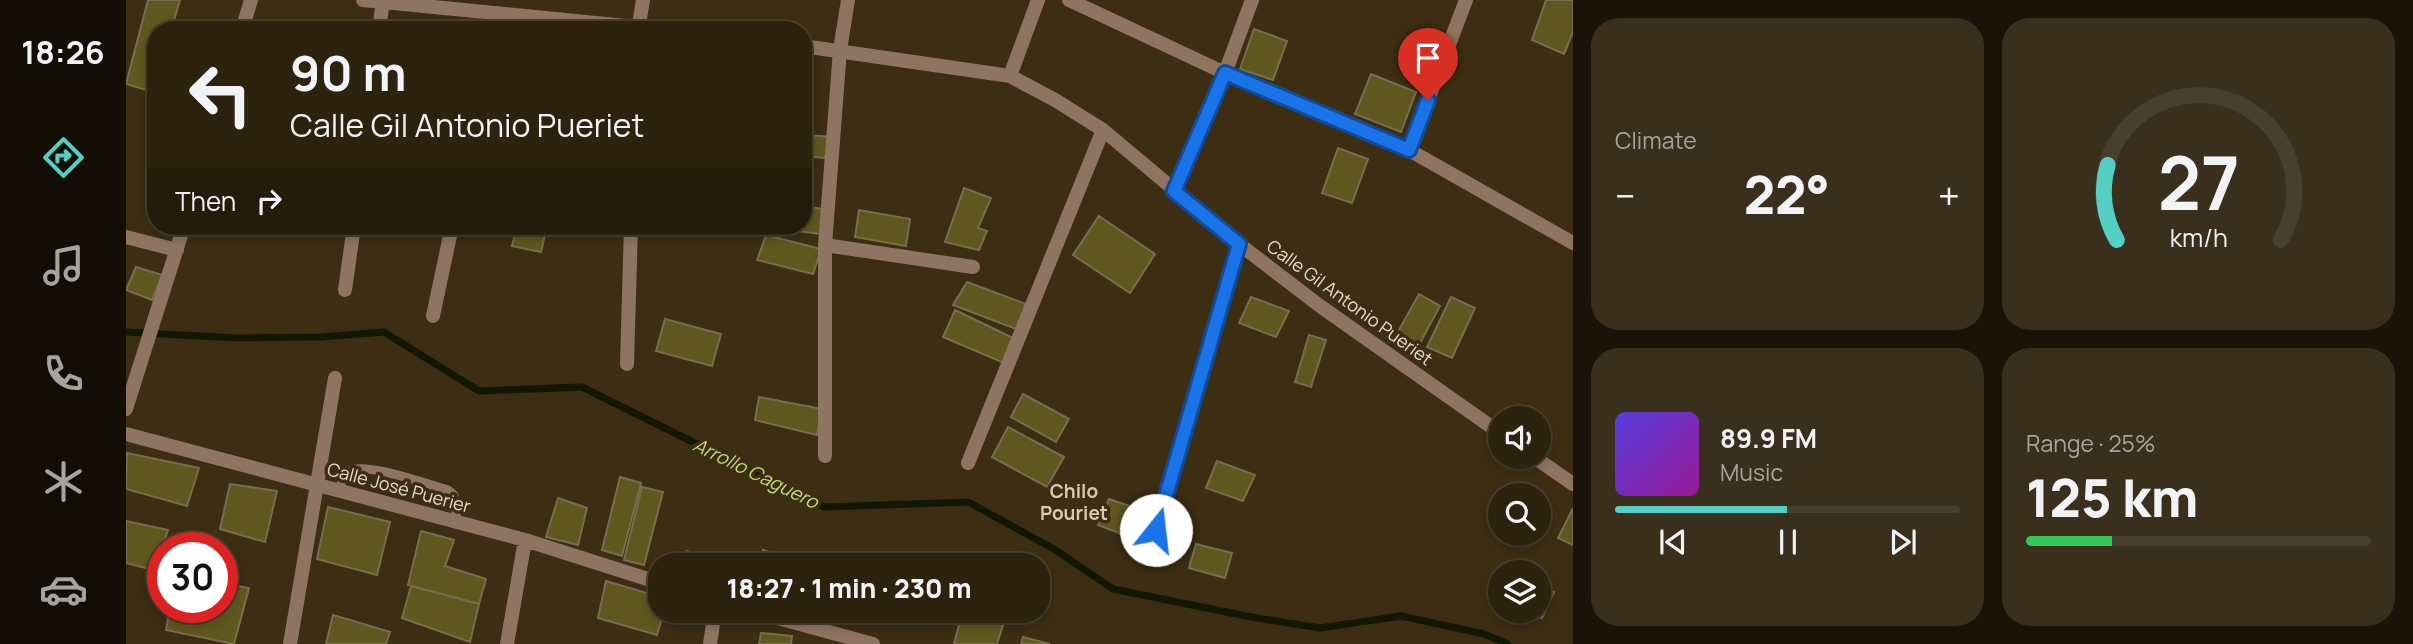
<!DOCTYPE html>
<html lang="en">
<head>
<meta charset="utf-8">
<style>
	:root { --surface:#2d220e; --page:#392f1c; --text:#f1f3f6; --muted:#a7a49e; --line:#483f2e; --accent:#55cec4 }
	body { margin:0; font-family:Manrope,sans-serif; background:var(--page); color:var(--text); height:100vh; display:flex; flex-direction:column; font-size:26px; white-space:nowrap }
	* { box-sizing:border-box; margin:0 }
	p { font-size:23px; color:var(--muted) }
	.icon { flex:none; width:38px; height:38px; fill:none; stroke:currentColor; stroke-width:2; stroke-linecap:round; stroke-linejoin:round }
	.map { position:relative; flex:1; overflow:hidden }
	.panel { display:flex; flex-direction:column; gap:18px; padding:18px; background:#191308; width:840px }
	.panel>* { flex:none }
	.banner { position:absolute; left:21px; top:21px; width:665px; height:214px; border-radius:28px; box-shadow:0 4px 10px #0003,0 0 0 2px var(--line); background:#2d220e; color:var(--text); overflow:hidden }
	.tools { position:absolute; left:1362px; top:406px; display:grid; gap:14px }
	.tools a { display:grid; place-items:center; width:63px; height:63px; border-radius:50%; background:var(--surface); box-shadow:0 4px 10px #0003,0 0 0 2px var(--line); font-size:35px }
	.speed { position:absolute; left:21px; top:532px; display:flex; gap:14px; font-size:35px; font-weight:700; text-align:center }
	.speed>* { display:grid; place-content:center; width:91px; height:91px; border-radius:50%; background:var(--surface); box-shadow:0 4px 10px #0003,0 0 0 2px var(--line); line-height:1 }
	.speed .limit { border:10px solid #d22; background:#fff; color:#111 }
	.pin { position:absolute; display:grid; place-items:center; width:60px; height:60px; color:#fff; margin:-72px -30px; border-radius:50% 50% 50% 0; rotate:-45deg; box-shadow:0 0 7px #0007 }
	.pin .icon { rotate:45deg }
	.me { position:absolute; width:77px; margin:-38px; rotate:16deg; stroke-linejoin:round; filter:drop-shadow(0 0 5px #0008) }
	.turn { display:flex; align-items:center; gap:24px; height:147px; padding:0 28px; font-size:32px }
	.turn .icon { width:91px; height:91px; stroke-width:2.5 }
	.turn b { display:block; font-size:49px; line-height:60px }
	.then { display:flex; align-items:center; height:66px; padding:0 28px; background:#0003; gap:14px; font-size:26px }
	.big { font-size:52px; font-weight:800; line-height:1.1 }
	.panel .tile { flex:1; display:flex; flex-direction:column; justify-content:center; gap:10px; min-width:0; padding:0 24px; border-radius:28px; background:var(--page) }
	.panel .dial { align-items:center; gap:0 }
	.dial svg { height:182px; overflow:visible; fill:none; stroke:var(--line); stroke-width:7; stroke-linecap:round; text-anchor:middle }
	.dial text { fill:var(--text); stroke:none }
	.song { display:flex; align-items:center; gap:21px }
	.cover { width:84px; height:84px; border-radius:10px; background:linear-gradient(135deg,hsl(250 70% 55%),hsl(300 70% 35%)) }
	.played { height:7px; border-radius:4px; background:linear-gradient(90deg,var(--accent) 50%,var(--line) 50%) }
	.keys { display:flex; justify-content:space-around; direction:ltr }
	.heat { display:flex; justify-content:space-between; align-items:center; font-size:38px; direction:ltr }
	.charge { height:10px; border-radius:5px; background:linear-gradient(90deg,#34c759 25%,var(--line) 0) }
	.panel .tiles { flex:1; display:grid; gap:18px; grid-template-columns:repeat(2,1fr) }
	.trip { position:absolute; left:522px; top:553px; width:402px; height:70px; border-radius:28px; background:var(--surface); box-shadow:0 4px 10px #0003,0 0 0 2px var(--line); font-weight:800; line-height:70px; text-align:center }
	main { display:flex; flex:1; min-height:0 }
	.tabs { display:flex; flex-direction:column; width:126px; justify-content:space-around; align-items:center; background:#120e06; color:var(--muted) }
	.tabs .icon { width:49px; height:49px }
	.tabs .selected { color:var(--accent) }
	.tabs b { font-size:32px; color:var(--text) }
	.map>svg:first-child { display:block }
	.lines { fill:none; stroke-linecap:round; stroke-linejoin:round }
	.stream { stroke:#111703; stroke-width:7 }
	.building { fill:#60571e; stroke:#746f50; stroke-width:2 }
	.service { stroke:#8f7461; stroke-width:9 }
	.minor { stroke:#8f7461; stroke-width:14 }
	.route-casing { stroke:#114b97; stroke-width:18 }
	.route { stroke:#1a73e8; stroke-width:12 }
	.labels { text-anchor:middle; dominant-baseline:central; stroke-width:7; stroke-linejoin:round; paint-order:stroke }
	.street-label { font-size:18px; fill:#e5dbcc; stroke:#3c2d13 }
	.water-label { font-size:19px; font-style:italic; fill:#bedb7a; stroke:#3c2d13 }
	.neighbourhood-label { font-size:19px; font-weight:bold; fill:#ddc9ab; stroke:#3c2d13 }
</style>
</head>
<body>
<main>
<nav class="tabs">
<b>18:26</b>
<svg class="icon selected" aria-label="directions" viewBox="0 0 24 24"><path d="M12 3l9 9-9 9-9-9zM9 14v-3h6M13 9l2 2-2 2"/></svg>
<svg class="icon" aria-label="music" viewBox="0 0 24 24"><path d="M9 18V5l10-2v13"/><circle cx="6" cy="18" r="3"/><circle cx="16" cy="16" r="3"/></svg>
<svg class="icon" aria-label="phone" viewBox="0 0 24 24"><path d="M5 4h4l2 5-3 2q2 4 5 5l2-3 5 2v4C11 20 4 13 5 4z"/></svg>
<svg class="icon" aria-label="climate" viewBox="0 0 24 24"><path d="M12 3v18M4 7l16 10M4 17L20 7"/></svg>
<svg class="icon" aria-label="car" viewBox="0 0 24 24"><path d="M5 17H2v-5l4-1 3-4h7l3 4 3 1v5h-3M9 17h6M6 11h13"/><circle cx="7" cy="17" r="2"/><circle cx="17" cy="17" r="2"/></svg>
</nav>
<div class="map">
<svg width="1447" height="644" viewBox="0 0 1447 644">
	<rect width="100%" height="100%" fill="#3c2d13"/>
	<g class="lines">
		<!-- stream -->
		<path class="stream" d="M 0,332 L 111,338 L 195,337 L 258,332 L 353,391 L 456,387 L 698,507 L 842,502 L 928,549 L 987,589 L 1125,617 L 1194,628 L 1275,616 L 1358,634 L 1382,644"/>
	</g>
	<!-- building -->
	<path class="building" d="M 22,0 L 54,0 L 45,30 L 30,30 L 27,92 L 0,84 Z
		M 1420,0 L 1447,0 L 1447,32 L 1438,54 L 1406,40 Z
		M 1128,29 L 1161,41 L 1147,80 L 1114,69 Z
		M 1245,74 L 1290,92 L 1275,132 L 1229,114 Z
		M 677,125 L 684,125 L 682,135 L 704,137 L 699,158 L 677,156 Z
		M 1212,148 L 1242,159 L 1226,203 L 1196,193 Z
		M 838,188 L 865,198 L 852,228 L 861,231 L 853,250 L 819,242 Z
		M 677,206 L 698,209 L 695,234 L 630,226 L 677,226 Z
		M 733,210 L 784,219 L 780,246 L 729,237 Z
		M 973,216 L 1029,254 L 1004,293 L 947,255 Z
		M 391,226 L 421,226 L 415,252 L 386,246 Z
		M 640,235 L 695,249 L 687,274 L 631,260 Z
		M 10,267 L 36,275 L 26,300 L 0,290 Z
		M 841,282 L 900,304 L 890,329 L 827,305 Z
		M 1293,294 L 1314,306 L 1291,349 L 1269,337 Z
		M 1125,297 L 1163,311 L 1150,337 L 1113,323 Z
		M 1325,297 L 1349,308 L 1326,358 L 1301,347 Z
		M 829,310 L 889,339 L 878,363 L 817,337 Z
		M 539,319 L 595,334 L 586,366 L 530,351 Z
		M 1183,335 L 1200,340 L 1185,387 L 1169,382 Z
		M 897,394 L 943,419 L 930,442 L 885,417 Z
		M 633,397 L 696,409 L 691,435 L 629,420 Z
		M 882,427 L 938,457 L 921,487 L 866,457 Z
		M 1,453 L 73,468 L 61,506 L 0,489 Z
		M 1091,461 L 1129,475 L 1117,501 L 1080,488 Z
		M 494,477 L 515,483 L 496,556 L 476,550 Z
		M 104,484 L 151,491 L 139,542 L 94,529 Z
		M 516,487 L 537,492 L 518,565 L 498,560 Z
		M 432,498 L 461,508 L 452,545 L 420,537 Z
		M 983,499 L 1021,512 L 1009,539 L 972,525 Z
		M 202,507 L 264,522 L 251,575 L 191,559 Z
		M 1447,508 L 1447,545 L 1432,538 Z
		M 0,521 L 42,530 L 28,570 L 0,563 Z
		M 295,531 L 328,540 L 319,566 L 360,579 L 353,604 L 282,585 Z
		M 1070,544 L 1106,553 L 1099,578 L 1063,568 Z
		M 637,550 L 671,562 L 670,565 L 631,565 Z
		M 561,551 L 589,561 L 588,565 L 557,565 Z
		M 480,581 L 534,597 L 534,611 L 538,611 L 531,635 L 472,618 Z
		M 96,583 L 123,588 L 108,644 L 40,630 L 44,607 L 96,607 Z
		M 285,586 L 353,604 L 344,642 L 276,618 Z
		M 1412,587 L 1428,592 L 1416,618 L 1395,611 L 1412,611 Z
		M 685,611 L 728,611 L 725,623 L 684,614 Z
		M 836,614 L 877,625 L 871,644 L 828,644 Z
		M 207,615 L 264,632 L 260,644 L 200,644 Z
		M 635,633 L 666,636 L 665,644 L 633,644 Z
		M 897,637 L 924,644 L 895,644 Z"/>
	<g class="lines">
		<!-- service -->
		<path class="service" d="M 211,490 C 215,485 219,475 224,471 C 237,461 304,485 322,490 L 328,495 L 331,522"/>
		<!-- minor -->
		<path class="minor" d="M 237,0 L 540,30
			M 943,0 L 1099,73 L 1283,150 L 1447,243
			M 116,30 L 125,0
			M 253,30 L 257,0
			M 366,30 L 369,14
			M 512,30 L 517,0
			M 677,46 L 884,76 L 929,100 L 977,130 L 1113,244 L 1194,306 L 1374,433
			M 884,76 L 912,0
			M 1283,150 L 1340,0
			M 1048,191 L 1099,73 L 1126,0
			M 0,237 L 51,250
			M 699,245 L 847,267
			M 219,290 L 228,226
			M 307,316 L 326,226
			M 501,364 L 505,226
			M 0,409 L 58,226
			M 0,434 L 399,540 L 534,583
			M 699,456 L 699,245 L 714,50 L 722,0
			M 1408,457 L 1447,484
			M 842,463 L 977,130
			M 1023,556 L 1113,244
			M 626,611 L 747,644
			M 164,644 L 209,378
			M 381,644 L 399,540
			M 584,644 L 589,611"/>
	</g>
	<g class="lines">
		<!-- route casing -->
		<g class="route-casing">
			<path id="route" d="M 1030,530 L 1113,244 L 1048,191 L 1099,73 L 1283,150 L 1302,100"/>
		</g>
		<!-- route -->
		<use href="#route" class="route"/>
	</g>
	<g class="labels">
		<!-- street labels -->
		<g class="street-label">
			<text transform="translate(1224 302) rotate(36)">Calle Gil Antonio Pueriet</text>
			<text transform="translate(273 487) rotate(15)">Calle José Puerier</text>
		</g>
		<!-- water labels -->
		<g class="water-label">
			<text transform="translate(630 473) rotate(26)">Arrollo Caguero</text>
		</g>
		<!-- neighbourhood labels -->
		<g class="neighbourhood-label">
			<text x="948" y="491">Chilo<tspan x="948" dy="22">Pouriet</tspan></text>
		</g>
	</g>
</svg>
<div class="tools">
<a><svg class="icon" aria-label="sound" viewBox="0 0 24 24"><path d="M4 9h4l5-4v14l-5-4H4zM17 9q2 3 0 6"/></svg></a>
<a><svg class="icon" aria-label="search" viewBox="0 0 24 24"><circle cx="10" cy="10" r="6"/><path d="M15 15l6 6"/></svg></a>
<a><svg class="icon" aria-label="layers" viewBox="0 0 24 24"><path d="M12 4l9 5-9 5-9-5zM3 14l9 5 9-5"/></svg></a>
</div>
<div class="speed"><div class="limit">30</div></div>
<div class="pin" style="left:1302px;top:100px;background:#d93025"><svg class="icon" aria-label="arrive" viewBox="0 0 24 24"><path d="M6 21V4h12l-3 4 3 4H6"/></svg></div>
<svg class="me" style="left:1030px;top:530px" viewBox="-20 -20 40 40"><circle r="19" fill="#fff"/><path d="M0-13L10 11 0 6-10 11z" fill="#1a73e8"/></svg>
<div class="trip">18:27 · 1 min · 230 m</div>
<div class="banner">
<div class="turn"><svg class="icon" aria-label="left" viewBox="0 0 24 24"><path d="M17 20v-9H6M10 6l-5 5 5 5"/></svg><div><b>90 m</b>Calle Gil Antonio Pueriet</div></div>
<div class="then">Then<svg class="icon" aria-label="right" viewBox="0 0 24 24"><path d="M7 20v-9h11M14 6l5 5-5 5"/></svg></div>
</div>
</div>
<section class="panel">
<div class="tiles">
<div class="tile"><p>Climate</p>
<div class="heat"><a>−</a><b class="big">22°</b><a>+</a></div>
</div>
<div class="tile dial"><svg viewBox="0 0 100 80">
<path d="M14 69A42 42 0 1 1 86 69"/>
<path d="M14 69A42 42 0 0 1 10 36" stroke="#55cec4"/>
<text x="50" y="56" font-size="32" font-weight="700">27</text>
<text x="50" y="72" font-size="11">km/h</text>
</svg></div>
<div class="tile">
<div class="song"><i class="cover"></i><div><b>89.9 FM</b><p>Music</p></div></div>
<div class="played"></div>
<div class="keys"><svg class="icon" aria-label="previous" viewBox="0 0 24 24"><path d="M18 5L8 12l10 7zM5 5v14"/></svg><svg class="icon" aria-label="pause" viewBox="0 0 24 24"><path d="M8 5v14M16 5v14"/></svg><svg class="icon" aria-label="next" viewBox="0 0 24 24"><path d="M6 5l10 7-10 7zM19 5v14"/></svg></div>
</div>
<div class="tile"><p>Range · 25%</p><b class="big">125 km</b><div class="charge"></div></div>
</div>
</section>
</main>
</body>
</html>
